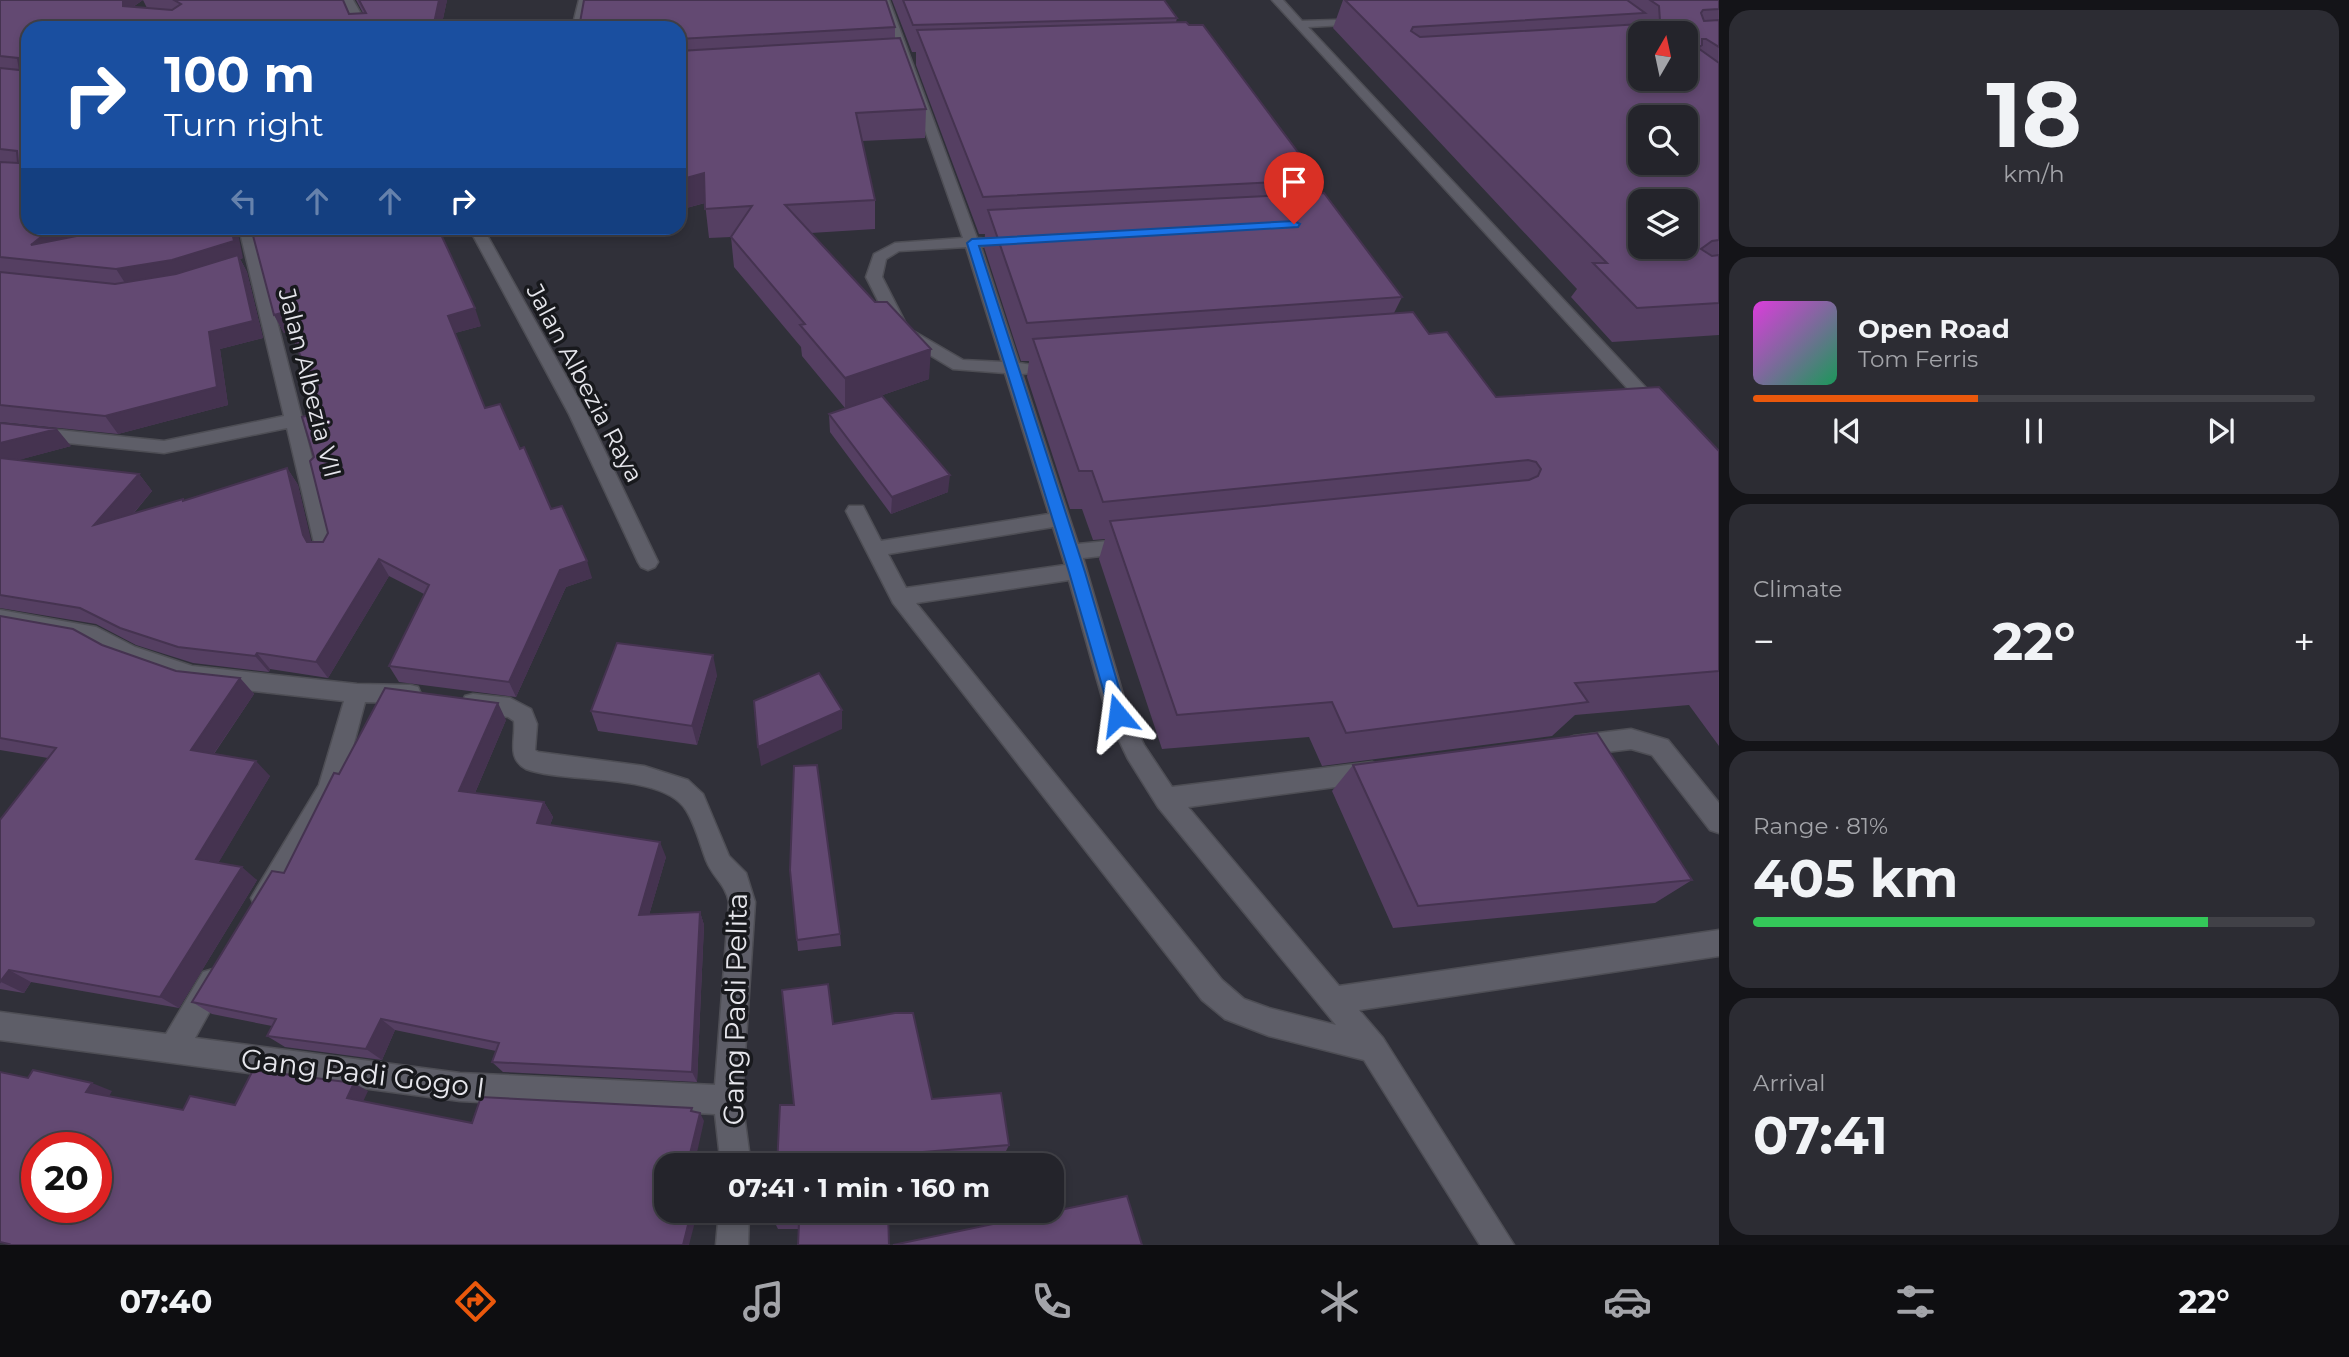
<!DOCTYPE html>
<html lang="en">
<head>
<meta charset="utf-8">
<style>
	:root { --surface:#24242b; --page:#2c2c33; --text:#f1f3f6; --muted:#a3a4a9; --line:#414147; --accent:#ea580c }
	body { margin:0; font-family:Montserrat,sans-serif; background:var(--page); color:var(--text); height:100vh; display:flex; flex-direction:column; font-size:26px; white-space:nowrap }
	* { box-sizing:border-box; margin:0 }
	p { font-size:23px; color:var(--muted) }
	.icon { flex:none; width:38px; height:38px; fill:none; stroke:currentColor; stroke-width:2; stroke-linecap:round; stroke-linejoin:round }
	.map { position:relative; flex:1; overflow:hidden }
	.panel { display:flex; flex-direction:column; gap:10px; padding:10px; background:#141418; width:630px }
	.panel>* { flex:none }
	.banner { position:absolute; left:21px; top:21px; width:665px; height:214px; border-radius:21px; box-shadow:0 4px 10px #0003,0 0 0 2px var(--line); background:#1a4fa0; color:#fff; overflow:hidden }
	.needle { width:46px; rotate:9deg }
	.controls { position:absolute; left:1628px; top:21px; display:grid; gap:14px }
	.controls a { display:grid; place-items:center; width:70px; height:70px; border-radius:14px; background:var(--surface); box-shadow:0 4px 10px #0003,0 0 0 2px var(--line); font-size:35px }
	.speed { position:absolute; left:21px; top:1132px; display:flex; gap:14px; font-size:35px; font-weight:700; text-align:center }
	.speed>* { display:grid; place-content:center; width:91px; height:91px; border-radius:50%; background:var(--surface); box-shadow:0 4px 10px #0003,0 0 0 2px var(--line); line-height:1 }
	.speed .limit { border:10px solid #d22; background:#fff; color:#111 }
	.pin { position:absolute; display:grid; place-items:center; width:60px; height:60px; color:#fff; margin:-72px -30px; border-radius:50% 50% 50% 0; rotate:-45deg; box-shadow:0 0 7px #0007 }
	.pin .icon { rotate:45deg }
	.me { position:absolute; width:77px; margin:-38px; rotate:344deg; stroke-linejoin:round; filter:drop-shadow(0 0 5px #0008) }
	.turn { display:flex; align-items:center; gap:24px; height:147px; padding:0 28px; font-size:32px }
	.turn .icon { width:91px; height:91px; stroke-width:2.5 }
	.turn b { display:block; font-size:49px; line-height:60px }
	.lanes { display:flex; align-items:center; height:66px; padding:0 28px; background:#0003; justify-content:center; gap:35px; direction:ltr }
	.lanes .off { opacity:.35 }
	.big { font-size:52px; font-weight:700; line-height:1.1 }
	.panel .widget { flex:1; display:flex; flex-direction:column; justify-content:center; gap:10px; min-width:0; padding:0 24px; border-radius:21px; background:var(--page) }
	.panel .dial { align-items:center; gap:0 }
	.dial b { font-size:91px; line-height:1 }
	.song { display:flex; align-items:center; gap:21px }
	.cover { width:84px; height:84px; border-radius:10px; background:linear-gradient(135deg,hsl(300 70% 55%),hsl(150 70% 35%)) }
	.played { height:7px; border-radius:4px; background:linear-gradient(90deg,var(--accent) 40%,var(--line) 40%) }
	.keys { display:flex; justify-content:space-around; direction:ltr }
	.heat { display:flex; justify-content:space-between; align-items:center; font-size:38px; direction:ltr }
	.charge { height:10px; border-radius:5px; background:linear-gradient(90deg,#34c759 81%,var(--line) 0) }
	.trip { position:absolute; left:654px; top:1153px; width:410px; height:70px; border-radius:21px; background:var(--surface); box-shadow:0 4px 10px #0003,0 0 0 2px var(--line); font-weight:700; line-height:70px; text-align:center }
	.menu { display:flex; height:112px; justify-content:space-around; align-items:center; background:#0e0e11; color:var(--muted) }
	.menu .icon { width:49px; height:49px }
	.menu .active { color:var(--accent) }
	.menu b { font-size:32px; color:var(--text) }
	main { display:flex; flex:1; min-height:0 }
	.map>svg:first-child { display:block }
	.lines { fill:none; stroke-linecap:round; stroke-linejoin:round }
	.lane-casing { stroke:#4e4e55; stroke-width:3 }
	.street-casing { stroke:#4e4e55; stroke-width:3 }
	.lane { fill:#5e5e68; fill-rule:evenodd }
	.street { fill:#5e5e68; fill-rule:evenodd }
	.wall { fill:#553f62; fill-rule:evenodd }
	.shaded-wall { fill:#453350 }
	.building { fill:#634972; stroke:#453350; stroke-width:2; fill-rule:evenodd }
	.route { fill:#1a73e8; stroke:#114b97; stroke-width:2 }
	.labels { text-anchor:middle; dominant-baseline:central; stroke-width:7; stroke-linejoin:round; paint-order:stroke }
	.street-label { font-size:24px; fill:#e6e6ec; stroke:#18191d }
	.near-street-label { font-size:28px; fill:#e6e6ec; stroke:#18191d }
</style>
</head>
<body>
<main>
<div class="map">
<svg width="1719" height="1245" viewBox="0 0 1719 1245">
	<rect width="100%" height="100%" fill="#303039"/>
	<g class="lines">
		<!-- lane casing -->
		<g class="lane-casing">
			<path id="lane" d="M 579,0 L 589,0 L 584,28 L 572,28 Z
				M 879,0 L 889,0 L 977,238 L 990,239 L 992,242 L 990,245 L 981,247 L 1019,363 L 1032,365 L 1034,369 L 1032,373 L 1022,374 L 1078,544 L 1128,539 L 1135,541 L 1138,546 L 1135,551 L 1128,553 L 1083,558 L 1129,715 L 1144,745 L 1172,787 L 1372,762 L 1380,765 L 1384,772 L 1380,779 L 1372,782 L 1188,807 L 1339,986 L 1719,930 L 1719,956 L 1359,1010 L 1383,1038 L 1514,1245 L 1480,1245 L 1364,1060 L 1269,1036 L 1225,1019 L 1202,1000 L 893,603 L 846,511 L 849,506 L 863,506 L 881,541 L 1049,514 L 1005,373 L 953,369 L 895,334 L 866,277 L 874,254 L 895,243 L 963,238 ZM 966,247 L 1002,362 L 963,360 L 908,328 L 882,277 L 886,259 L 899,251 ZM 1053,527 L 1065,565 L 906,588 L 888,554 ZM 1069,580 L 1107,715 L 1128,759 L 1158,807 L 1336,1025 L 1269,1008 L 1244,999 L 1222,980 L 916,603 Z
				M 1272,0 L 1283,0 L 1302,21 L 1367,19 L 1369,21 L 1363,24 L 1308,27 L 1662,405 L 1665,409 L 1662,413 L 1650,413 Z
				M 1631,729 L 1668,740 L 1719,803 L 1719,833 L 1710,830 L 1652,755 L 1631,749 L 1574,756 L 1566,753 L 1562,746 L 1566,739 L 1574,736 Z"/>
		</g>
		<!-- street casing -->
		<g class="street-casing">
			<path id="street" d="M 343,0 L 353,0 L 369,28 L 357,28 Z
				M 239,228 L 253,228 L 336,551 L 333,556 L 326,558 L 319,556 L 316,551 L 287,428 L 164,453 L 0,436 L 0,424 L 164,441 L 284,416 Z
				M 469,228 L 483,228 L 587,414 L 658,562 L 655,567 L 648,570 L 641,567 L 638,562 L 569,414 Z
				M 0,610 L 96,627 L 135,647 L 192,666 L 357,684 L 410,685 L 418,687 L 421,694 L 418,701 L 410,703 L 365,702 L 342,788 L 273,907 L 264,910 L 255,907 L 251,898 L 319,785 L 344,701 L 192,684 L 119,659 L 91,643 L 0,626 Z
				M 473,694 L 510,698 L 531,709 L 537,724 L 535,750 L 538,752 L 644,766 L 688,780 L 703,794 L 729,856 L 746,873 L 755,902 L 742,1100 L 751,1166 L 721,1166 L 715,1114 L 460,1101 L 0,1040 L 0,1012 L 166,1034 L 203,972 L 213,969 L 223,972 L 226,982 L 195,1038 L 460,1073 L 715,1085 L 729,902 C 725,883 713,878 706,860 C 700,844 695,824 686,810 C 663,772 565,784 526,769 C 506,758 516,740 514,721 L 508,717 L 465,710 L 462,703 L 465,696 Z
				M 719,1211 L 749,1211 L 748,1245 L 716,1245 Z"/>
		</g>
		<!-- lane -->
		<use href="#lane" class="lane"/>
		<!-- street -->
		<use href="#street" class="street"/>
	</g>
	<!-- wall -->
	<path class="wall" d="M 0,0 L 343,0 L 349,14 L 363,13 L 356,0 L 447,0 L 441,28 L 28,28 L 28,228 L 84,228 L 74,236 L 243,258 L 240,259 L 247,272 L 263,338 L 220,349 L 228,405 L 118,434 L 0,422 ZM 143,0 L 147,8 L 133,7 Z
		M 892,0 L 1164,0 L 1177,18 L 1176,22 L 1309,167 L 1308,171 L 1315,180 L 1310,193 L 1402,297 L 1394,313 L 1429,334 L 1496,397 L 1719,451 L 1719,746 L 1689,705 L 1575,715 L 1552,736 L 1322,766 L 1309,737 L 1162,749 L 1099,559 L 1105,539 L 1093,540 L 1082,509 L 1070,509 L 1027,377 L 1029,361 L 1021,361 L 984,247 L 985,234 L 979,234 L 916,65 L 916,52 L 912,52 Z
		M 1343,0 L 1719,0 L 1719,335 L 1612,342 L 1571,297 L 1577,289 L 1333,28 Z
		M 895,27 L 895,39 L 926,109 L 925,138 L 862,141 L 875,200 L 875,229 L 811,233 L 929,379 L 845,408 L 802,356 L 801,347 L 734,267 L 731,237 L 709,238 L 705,203 L 679,210 L 679,28 Z
		M 274,315 L 481,326 L 455,333 L 485,408 L 520,449 L 551,509 L 592,578 L 566,587 L 516,697 L 399,682 L 389,666 L 424,594 L 389,576 L 328,678 L 270,669 L 269,672 L 193,663 L 136,645 L 96,624 L 0,608 L 0,423 L 71,446 L 18,460 L 139,474 L 152,491 L 134,513 L 183,499 L 184,501 L 287,468 L 298,485 L 311,542 L 323,542 L 328,533 L 314,457 L 320,412 L 292,330 L 284,333 Z
		M 829,414 L 948,492 L 891,514 L 830,432 Z
		M 0,616 L 102,645 L 176,671 L 240,678 L 254,694 L 214,754 L 270,776 L 218,863 L 257,880 L 179,1008 L 31,982 L 24,993 L 0,989 L 0,820 L 48,758 L 0,750 Z
		M 717,675 L 697,745 L 598,731 L 591,711 Z
		M 506,720 L 475,793 L 544,802 L 553,817 L 550,825 L 666,857 L 649,915 L 700,912 L 704,925 L 697,1082 L 503,1072 L 492,1062 L 496,1051 L 395,1030 L 382,1060 L 285,1047 L 267,1036 L 272,1026 L 212,1014 L 192,1002 L 284,873 L 339,774 Z
		M 1353,765 L 1692,880 L 1655,903 L 1393,928 L 1332,791 Z
		M 840,934 L 841,946 L 798,951 L 797,940 Z
		M 833,1024 L 932,1099 L 1009,1145 L 1005,1153 L 887,1163 L 794,1105 Z
		M 888,1211 L 799,1229 L 778,1229 L 775,1223 Z"/>
	<!-- shaded-wall -->
	<path class="shaded-wall" d="M 123,0 L 143,0 L 131,8 L 123,6 Z
		M 439,0 L 447,0 L 441,28 L 433,28 Z
		M 704,173 L 708,202 L 679,210 L 679,180 Z
		M 52,228 L 84,228 L 44,262 L 31,245 Z
		M 231,228 L 237,228 L 243,258 L 240,259 L 247,272 L 263,338 L 220,349 L 228,405 L 118,434 L 105,416 L 127,286 L 116,269 Z
		M 475,308 L 481,326 L 455,333 L 448,316 Z
		M 285,312 L 295,330 L 284,333 L 274,315 Z
		M 931,349 L 929,379 L 845,408 L 845,378 Z
		M 57,429 L 71,446 L 0,465 L 0,443 Z
		M 287,468 L 298,485 L 314,552 L 303,535 Z
		M 139,474 L 152,491 L 109,542 L 94,525 Z
		M 950,475 L 948,492 L 891,514 L 892,497 Z
		M 379,559 L 389,576 L 328,678 L 316,662 Z
		M 587,561 L 592,578 L 566,587 L 516,697 L 509,682 L 560,570 Z
		M 257,653 L 270,669 L 269,672 L 255,656 Z
		M 713,655 L 717,675 L 697,745 L 692,726 Z
		M 240,678 L 254,694 L 206,765 L 191,750 Z
		M 498,703 L 506,720 L 469,807 L 459,791 Z
		M 842,710 L 842,729 L 761,766 L 758,747 Z
		M 256,761 L 270,776 L 213,872 L 196,859 Z
		M 544,802 L 553,817 L 545,838 L 537,823 Z
		M 660,842 L 666,857 L 645,929 L 639,915 Z
		M 242,867 L 257,880 L 179,1008 L 160,997 Z
		M 700,912 L 704,925 L 697,1082 L 692,1072 Z
		M 9,970 L 31,982 L 24,993 L 1,982 Z
		M 381,1019 L 395,1030 L 382,1060 L 366,1049 Z
		M 92,1083 L 112,1091 L 107,1100 L 86,1092 Z
		M 354,1083 L 368,1091 L 361,1106 L 347,1098 Z
		M 700,1113 L 704,1121 L 694,1166 L 687,1166 Z
		M 691,1213 L 696,1218 L 689,1245 L 683,1245 Z"/>
	<!-- building -->
	<path class="building" d="M 0,0 L 123,0 L 123,6 L 172,10 L 181,4 L 174,0 L 343,0 L 349,14 L 366,13 L 359,0 L 439,0 L 433,28 L 28,28 L 28,228 L 52,228 L 31,245 L 117,228 L 231,228 L 234,241 L 172,260 L 116,269 L 0,257 L 0,162 L 18,163 L 17,151 L 0,149 L 0,68 L 20,70 L 18,58 L 0,56 Z
		M 584,0 L 886,0 L 895,27 L 679,39 L 679,28 L 579,28 Z
		M 903,0 L 1164,0 L 1177,18 L 913,25 Z
		M 1345,0 L 1627,0 L 1645,13 L 1413,27 L 1411,31 L 1420,37 L 1658,23 L 1660,21 L 1659,6 L 1650,0 L 1719,0 L 1719,9 L 1703,10 L 1701,13 L 1704,21 L 1719,20 L 1719,47 L 1706,39 L 1702,39 L 1702,45 L 1698,48 L 1719,63 L 1719,240 L 1712,241 L 1701,249 L 1712,256 L 1719,255 L 1719,303 L 1637,308 L 1593,263 L 1607,263 ZM 1640,33 L 1685,33 L 1685,79 L 1640,79 ZM 1640,117 L 1685,117 L 1685,163 L 1640,163 ZM 1640,201 L 1685,201 L 1685,247 L 1640,247 Z
		M 1186,22 L 1189,25 L 1203,25 L 1309,167 L 1305,167 L 1315,180 L 983,197 L 917,30 Z
		M 900,38 L 926,109 L 856,113 L 875,200 L 785,205 L 875,302 L 887,302 L 931,349 L 845,378 L 800,325 L 805,324 L 731,237 L 752,206 L 705,209 L 704,173 L 679,180 L 679,51 Z
		M 1324,193 L 1402,297 L 1027,323 L 988,210 Z
		M 251,228 L 438,228 L 475,308 L 448,316 L 485,408 L 500,404 L 520,449 L 524,447 L 551,509 L 562,506 L 587,561 L 560,570 L 509,682 L 389,666 L 429,585 L 379,559 L 316,662 L 257,653 L 255,656 L 178,647 L 120,628 L 80,608 L 0,595 L 0,458 L 139,474 L 94,525 L 183,499 L 183,501 L 287,468 L 303,535 L 307,542 L 323,542 L 328,533 L 310,461 L 314,457 L 302,417 L 320,412 L 285,312 L 274,315 Z
		M 238,255 L 253,321 L 209,332 L 217,387 L 105,416 L 0,405 L 0,272 L 115,284 L 176,274 Z
		M 1413,312 L 1429,334 L 1447,332 L 1496,397 L 1659,387 L 1719,451 L 1719,671 L 1575,683 L 1588,702 L 1346,733 L 1332,702 L 1177,715 L 1110,521 L 1529,480 L 1538,476 L 1541,469 L 1536,462 L 1528,460 L 1103,502 L 1092,471 L 1079,471 L 1033,339 Z
		M 882,396 L 950,475 L 892,497 L 829,414 Z
		M 0,423 L 57,429 L 0,443 Z
		M 0,616 L 73,629 L 102,645 L 176,671 L 240,678 L 191,750 L 256,761 L 196,859 L 242,867 L 160,997 L 9,970 L 0,982 L 0,820 L 56,748 L 0,738 Z
		M 617,643 L 713,655 L 692,726 L 591,711 Z
		M 819,673 L 842,710 L 758,747 L 754,701 Z
		M 385,688 L 498,703 L 459,791 L 544,802 L 537,823 L 660,842 L 639,915 L 700,912 L 692,1072 L 492,1062 L 499,1043 L 381,1019 L 366,1049 L 267,1036 L 276,1019 L 192,1002 L 272,871 L 284,873 L 334,773 L 339,774 Z
		M 1597,733 L 1692,880 L 1418,906 L 1353,765 Z
		M 817,765 L 840,934 L 797,940 L 790,870 L 794,766 Z
		M 828,984 L 833,1024 L 895,1013 L 913,1013 L 932,1099 L 1001,1093 L 1009,1145 L 887,1155 L 887,1166 L 777,1166 L 780,1105 L 794,1105 L 782,990 Z
		M 33,1070 L 92,1083 L 86,1092 L 183,1110 L 190,1096 L 235,1105 L 253,1070 L 354,1083 L 347,1098 L 472,1123 L 481,1097 L 692,1108 L 691,1111 L 700,1113 L 687,1166 L 667,1166 L 667,1211 L 681,1211 L 691,1213 L 683,1245 L 8,1245 L 9,1244 L 0,1242 L 0,1072 L 28,1078 ZM 37,1148 L 96,1148 L 96,1208 L 37,1208 Z
		M 1127,1196 L 1142,1245 L 893,1245 Z
		M 775,1211 L 888,1211 L 889,1245 L 798,1245 L 799,1223 L 775,1223 Z"/>
	<!-- route -->
	<path class="route" d="M 1294,221 L 1300,224 L 1298,227 L 979,246 L 1085,572 L 1127,715 L 1124,720 L 1118,722 L 1112,720 L 1069,572 L 967,243 L 972,239 Z"/>
	<g class="labels">
		<!-- street labels -->
		<g class="street-label">
			<text transform="translate(310 383) rotate(76)">Jalan Albezia VII</text>
			<text transform="translate(585 383) rotate(62)">Jalan Albezia Raya</text>
		</g>
		<!-- near-street labels -->
		<g class="near-street-label">
			<text transform="translate(735 1009) rotate(-89)">Gang Padi Pelita</text>
			<text transform="translate(363 1073) rotate(7)">Gang Padi Gogo I</text>
		</g>
	</g>
</svg>
<div class="controls">
<a><svg class="needle" viewBox="-14 -14 28 28"><path d="M0-13l5 13h-10z" fill="#e53935"/><path d="M0 13l5-13h-10z" fill="#a3a4a9"/></svg></a>
<a><svg class="icon" aria-label="search" viewBox="0 0 24 24"><circle cx="10" cy="10" r="6"/><path d="M15 15l6 6"/></svg></a>
<a><svg class="icon" aria-label="layers" viewBox="0 0 24 24"><path d="M12 4l9 5-9 5-9-5zM3 14l9 5 9-5"/></svg></a>
</div>
<div class="speed"><div class="limit">20</div></div>
<div class="pin" style="left:1294px;top:224px;background:#d93025"><svg class="icon" aria-label="arrive" viewBox="0 0 24 24"><path d="M6 21V4h12l-3 4 3 4H6"/></svg></div>
<svg class="me" style="left:1118px;top:715px" viewBox="-20 -20 40 40"><path d="M0-17L14 15 0 8-14 15z" fill="#1a73e8" stroke="#fff" stroke-width="4"/></svg>
<div class="trip">07:41 · 1 min · 160 m</div>
<div class="banner">
<div class="turn"><svg class="icon" aria-label="right" viewBox="0 0 24 24"><path d="M7 20v-9h11M14 6l5 5-5 5"/></svg><div><b>100 m</b>Turn right</div></div>
<div class="lanes"><svg class="icon off" aria-label="left" viewBox="0 0 24 24"><path d="M17 20v-9H6M10 6l-5 5 5 5"/></svg><svg class="icon off" aria-label="ahead" viewBox="0 0 24 24"><path d="M12 20V5M6 11l6-6 6 6"/></svg><svg class="icon off" aria-label="ahead" viewBox="0 0 24 24"><path d="M12 20V5M6 11l6-6 6 6"/></svg><svg class="icon" aria-label="right" viewBox="0 0 24 24"><path d="M7 20v-9h11M14 6l5 5-5 5"/></svg></div>
</div>
</div>
<section class="panel">
<div class="widget dial"><b>18</b><p>km/h</p></div>
<div class="widget">
<div class="song"><i class="cover"></i><div><b>Open Road</b><p>Tom Ferris</p></div></div>
<div class="played"></div>
<div class="keys"><svg class="icon" aria-label="previous" viewBox="0 0 24 24"><path d="M18 5L8 12l10 7zM5 5v14"/></svg><svg class="icon" aria-label="pause" viewBox="0 0 24 24"><path d="M8 5v14M16 5v14"/></svg><svg class="icon" aria-label="next" viewBox="0 0 24 24"><path d="M6 5l10 7-10 7zM19 5v14"/></svg></div>
</div>
<div class="widget"><p>Climate</p>
<div class="heat"><a>−</a><b class="big">22°</b><a>+</a></div>
</div>
<div class="widget"><p>Range · 81%</p><b class="big">405 km</b><div class="charge"></div></div>
<div class="widget"><p>Arrival</p><b class="big">07:41</b></div>
</section>
</main>
<nav class="menu">
<b>07:40</b>
<svg class="icon active" aria-label="directions" viewBox="0 0 24 24"><path d="M12 3l9 9-9 9-9-9zM9 14v-3h6M13 9l2 2-2 2"/></svg>
<svg class="icon" aria-label="music" viewBox="0 0 24 24"><path d="M9 18V5l10-2v13"/><circle cx="6" cy="18" r="3"/><circle cx="16" cy="16" r="3"/></svg>
<svg class="icon" aria-label="phone" viewBox="0 0 24 24"><path d="M5 4h4l2 5-3 2q2 4 5 5l2-3 5 2v4C11 20 4 13 5 4z"/></svg>
<svg class="icon" aria-label="climate" viewBox="0 0 24 24"><path d="M12 3v18M4 7l16 10M4 17L20 7"/></svg>
<svg class="icon" aria-label="car" viewBox="0 0 24 24"><path d="M5 17H2v-5l4-1 3-4h7l3 4 3 1v5h-3M9 17h6M6 11h13"/><circle cx="7" cy="17" r="2"/><circle cx="17" cy="17" r="2"/></svg>
<svg class="icon" aria-label="filters" viewBox="0 0 24 24"><path d="M4 7h16M4 17h16"/><circle cx="9" cy="7" r="2"/><circle cx="15" cy="17" r="2"/></svg>
<b>22°</b>
</nav>
</body>
</html>
